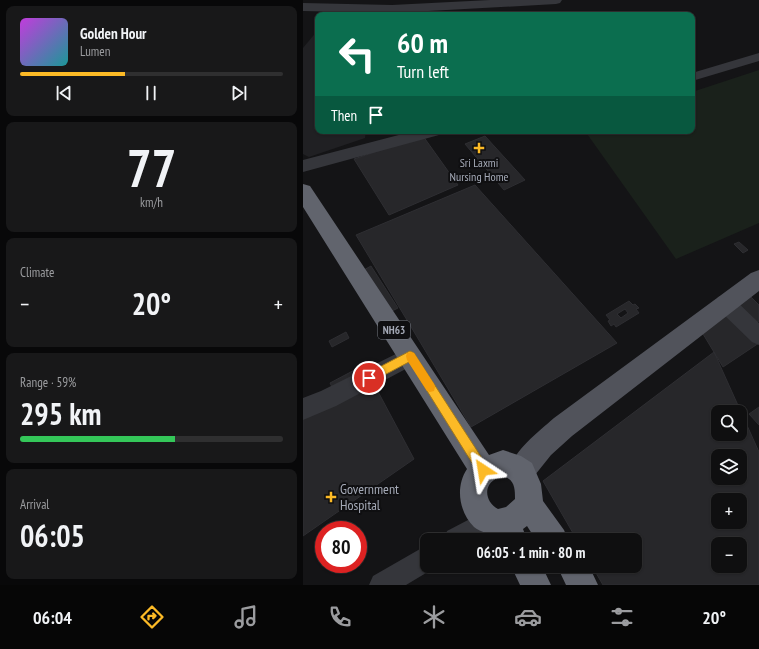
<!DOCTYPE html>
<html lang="en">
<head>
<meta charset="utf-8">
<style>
	:root { --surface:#0f0f10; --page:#181819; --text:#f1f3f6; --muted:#9b9c9f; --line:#2f2f30; --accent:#fcba26 }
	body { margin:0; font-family:"PT Sans Narrow",sans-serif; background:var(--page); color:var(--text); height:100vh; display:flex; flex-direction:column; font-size:15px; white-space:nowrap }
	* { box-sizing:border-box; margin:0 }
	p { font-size:13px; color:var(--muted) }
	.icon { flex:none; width:22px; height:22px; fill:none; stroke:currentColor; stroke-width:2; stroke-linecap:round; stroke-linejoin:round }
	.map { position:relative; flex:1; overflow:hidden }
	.side { display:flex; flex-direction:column; gap:6px; padding:6px; background:#080809; width:303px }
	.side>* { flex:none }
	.top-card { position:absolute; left:12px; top:12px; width:380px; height:122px; border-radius:8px; box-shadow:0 1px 3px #0004,0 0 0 1px var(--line); background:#0b6e4f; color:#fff; overflow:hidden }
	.buttons { position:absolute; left:408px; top:405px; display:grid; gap:8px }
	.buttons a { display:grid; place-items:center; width:36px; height:36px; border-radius:8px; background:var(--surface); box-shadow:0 1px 3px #0004,0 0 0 1px var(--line); font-size:20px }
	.speed { position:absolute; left:12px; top:521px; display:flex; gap:8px; font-size:20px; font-weight:700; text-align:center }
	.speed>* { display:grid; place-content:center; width:52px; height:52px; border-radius:50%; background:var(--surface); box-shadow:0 1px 3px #0004,0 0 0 1px var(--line); line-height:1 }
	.speed .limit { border:6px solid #d22; background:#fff; color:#111 }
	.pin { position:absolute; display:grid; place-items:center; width:34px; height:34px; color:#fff; margin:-17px; border:2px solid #fff; border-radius:50%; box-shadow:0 1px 4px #0007 }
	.me { position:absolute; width:44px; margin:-22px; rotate:327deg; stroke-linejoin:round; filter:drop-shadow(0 0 3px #0008) }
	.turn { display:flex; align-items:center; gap:14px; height:84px; padding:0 16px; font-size:18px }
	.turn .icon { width:52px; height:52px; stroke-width:2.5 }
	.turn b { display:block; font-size:28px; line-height:34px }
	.then { display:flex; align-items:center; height:38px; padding:0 16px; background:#0003; gap:8px; font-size:15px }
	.big { font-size:30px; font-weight:800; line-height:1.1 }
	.side .card { flex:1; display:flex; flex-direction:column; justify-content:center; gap:6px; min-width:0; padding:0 14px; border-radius:8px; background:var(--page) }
	.side .dial { align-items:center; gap:0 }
	.dial b { font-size:52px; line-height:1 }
	.song { display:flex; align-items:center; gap:12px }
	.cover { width:48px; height:48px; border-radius:6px; background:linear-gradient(135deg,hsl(290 70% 55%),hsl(180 70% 35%)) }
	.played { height:4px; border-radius:2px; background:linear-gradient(90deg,var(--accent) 40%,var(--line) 40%) }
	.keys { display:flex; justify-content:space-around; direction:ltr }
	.heat { display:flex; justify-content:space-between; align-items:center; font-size:22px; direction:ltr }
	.charge { height:6px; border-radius:3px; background:linear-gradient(90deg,#34c759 59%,var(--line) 0) }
	.trip { position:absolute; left:117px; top:533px; width:222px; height:40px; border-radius:8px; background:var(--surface); box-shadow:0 1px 3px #0004,0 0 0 1px var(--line); font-weight:800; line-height:40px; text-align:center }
	.dock { display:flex; height:64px; justify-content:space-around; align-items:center; background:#060606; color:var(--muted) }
	.dock .icon { width:28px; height:28px }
	.dock .current { color:var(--accent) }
	.dock b { font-size:18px; color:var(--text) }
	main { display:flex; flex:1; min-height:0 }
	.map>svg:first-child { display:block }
	.built { fill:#202023 }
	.green { fill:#1a211b }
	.building { fill:#27272a; stroke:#2e2e32; fill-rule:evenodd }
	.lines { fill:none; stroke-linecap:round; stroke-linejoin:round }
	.minor { fill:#35363b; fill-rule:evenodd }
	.major { fill:#51535b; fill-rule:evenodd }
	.highway { fill:#61646d; fill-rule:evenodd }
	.route { fill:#fcba26; stroke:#a47919 }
	.slow { fill:#f59e0b }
	.poi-dot { fill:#fcba26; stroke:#0f0f11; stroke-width:1.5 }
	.labels { text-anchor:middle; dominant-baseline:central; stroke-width:4; stroke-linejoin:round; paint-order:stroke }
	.shield { fill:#0f0f11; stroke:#787c85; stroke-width:1 }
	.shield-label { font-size:11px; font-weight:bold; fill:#a5aab7 }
	.poi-label { font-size:12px; fill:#a5aab7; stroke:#0f0f11 }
	.near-poi-label { font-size:14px; fill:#a5aab7; stroke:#0f0f11; text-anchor:start }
</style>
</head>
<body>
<main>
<section class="side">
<div class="card">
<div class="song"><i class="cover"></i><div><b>Golden Hour</b><p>Lumen</p></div></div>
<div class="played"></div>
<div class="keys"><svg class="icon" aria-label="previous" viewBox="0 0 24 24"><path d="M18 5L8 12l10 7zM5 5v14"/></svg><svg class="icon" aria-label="pause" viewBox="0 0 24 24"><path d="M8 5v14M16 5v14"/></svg><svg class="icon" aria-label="next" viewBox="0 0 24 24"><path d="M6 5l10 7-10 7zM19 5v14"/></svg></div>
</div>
<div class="card dial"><b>77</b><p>km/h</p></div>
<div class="card"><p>Climate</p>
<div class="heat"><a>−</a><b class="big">20°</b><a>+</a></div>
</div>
<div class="card"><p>Range · 59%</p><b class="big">295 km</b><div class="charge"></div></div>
<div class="card"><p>Arrival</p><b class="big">06:05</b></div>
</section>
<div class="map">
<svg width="456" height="585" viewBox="0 0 456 585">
	<rect width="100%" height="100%" fill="#141416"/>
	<!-- built -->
	<path class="built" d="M 15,30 L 15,131 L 63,131 L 62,138 L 6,157 L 0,154 L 0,48 Z"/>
	<!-- green -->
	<path class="green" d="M 456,70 L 456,223 L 373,259 L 282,131 L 389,131 L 389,92 Z"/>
	<!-- building -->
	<path class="building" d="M 120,136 L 155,185 L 86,215 L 51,159 Z
		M 182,136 L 222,180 L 201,190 L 162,144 Z
		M 172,185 L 314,343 L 168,427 L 53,235 Z
		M 436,242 L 445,250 L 440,253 L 431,244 Z
		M 68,266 L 95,308 L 85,313 L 59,271 Z
		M 447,296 L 456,305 L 456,321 L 450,325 L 431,306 Z
		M 326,301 L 330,305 L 332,304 L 336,308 L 333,309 L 336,313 L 313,327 L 311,324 L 308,326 L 305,321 L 307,320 L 303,315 ZM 322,309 L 325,313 L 318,318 L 314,314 Z
		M 427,311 L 456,343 L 420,367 L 397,329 Z
		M 43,332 L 46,338 L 29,347 L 26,341 Z
		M 411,352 L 456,452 L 456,585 L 300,585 L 289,566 L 332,566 L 332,540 L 274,540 L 240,481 ZM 415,412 L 437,412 L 437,434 L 415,434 ZM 415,456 L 437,456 L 437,478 L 415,478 ZM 415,500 L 437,500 L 437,522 L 415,522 ZM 415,544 L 437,544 L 437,566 L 415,566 Z
		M 61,365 L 66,374 L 32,393 L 27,383 Z
		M 72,386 L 111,459 L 0,536 L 0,416 Z
		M 456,407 L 456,425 L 446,414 Z"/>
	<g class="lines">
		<!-- minor -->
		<path class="minor" d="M 187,0 L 259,0 L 257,3 L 253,4 L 89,13 L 0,11 L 0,3 L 89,5 Z
			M 456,53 L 456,61 L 389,81 L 389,73 Z
			M 111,131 L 139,131 L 136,135 L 0,172 L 0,160 Z
			M 422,295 L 429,297 L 456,323 L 456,345 L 449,342 L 415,309 L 412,303 L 415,297 Z
			M 107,347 L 114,349 L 117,356 L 114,363 L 33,406 L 0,420 L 0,398 L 18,391 Z
			M 186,509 L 195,512 L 198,521 L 195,530 L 177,540 L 141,540 L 144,531 Z
			M 124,545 L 124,566 L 133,567 L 103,585 L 66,585 L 70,576 Z"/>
		<!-- major -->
		<path class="major" d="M 456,270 L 456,291 L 269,436 L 248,455 L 228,480 L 218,483 L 208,480 L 205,470 C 213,449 234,433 251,418 L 448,273 Z"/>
		<!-- highway -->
		<path class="highway" d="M 0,184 L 7,186 L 186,455 L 200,450 L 218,456 L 229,463 L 238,484 L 240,501 L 261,530 L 265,540 L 233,540 L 224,526 L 220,529 L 224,540 L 195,540 L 194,537 C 187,534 177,532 171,527 C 156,512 152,487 164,469 L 0,207 ZM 200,476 C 212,480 212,489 212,499 L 203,507 L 195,509 C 183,503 180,487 191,480 C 193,478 197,477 200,476 Z
			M 208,566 L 239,566 L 248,585 L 217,585 Z
			M 254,566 L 286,566 L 295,585 L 263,585 Z"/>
	</g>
	<!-- route -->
	<path class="route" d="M 107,351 L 111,353 L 184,466 L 186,470 L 184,474 L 180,476 L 176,474 L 106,362 L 70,381 L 66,382 L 63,381 L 61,378 L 63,374 Z"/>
	<!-- slow -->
	<path class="slow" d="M 108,352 L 111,353 L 131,384 L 132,387 L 131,391 L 127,392 L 124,391 L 104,360 L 103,356 L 104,353 Z"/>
	<!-- markers -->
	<g class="poi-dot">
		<path d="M174 142h4v4h4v4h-4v4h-4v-4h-4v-4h4z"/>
		<path d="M26 491h4v4h4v4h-4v4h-4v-4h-4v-4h4z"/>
	</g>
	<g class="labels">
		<!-- shield labels -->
		<rect class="shield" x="75" y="321" width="32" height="18" rx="3"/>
		<g class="shield-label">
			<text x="91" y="330">NH63</text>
		</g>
		<!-- poi labels -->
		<g class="poi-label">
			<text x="176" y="162">Sri Laxmi<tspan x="176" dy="14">Nursing Home</tspan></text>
		</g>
		<!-- near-poi labels -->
		<g class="near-poi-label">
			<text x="37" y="489">Government<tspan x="37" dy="16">Hospital</tspan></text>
		</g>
	</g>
</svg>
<div class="buttons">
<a><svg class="icon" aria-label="search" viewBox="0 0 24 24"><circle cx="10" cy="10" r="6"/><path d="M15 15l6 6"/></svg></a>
<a><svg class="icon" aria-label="layers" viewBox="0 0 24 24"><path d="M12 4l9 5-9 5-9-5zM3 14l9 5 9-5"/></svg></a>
<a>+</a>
<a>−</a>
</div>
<div class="speed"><div class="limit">80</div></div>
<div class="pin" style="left:66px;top:378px;background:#d93025"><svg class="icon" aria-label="arrive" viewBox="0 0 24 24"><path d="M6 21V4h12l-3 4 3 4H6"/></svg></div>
<svg class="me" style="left:180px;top:470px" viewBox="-20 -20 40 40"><path d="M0-17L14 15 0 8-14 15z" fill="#fcba26" stroke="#fff" stroke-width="4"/></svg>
<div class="trip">06:05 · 1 min · 80 m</div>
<div class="top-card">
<div class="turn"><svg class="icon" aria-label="left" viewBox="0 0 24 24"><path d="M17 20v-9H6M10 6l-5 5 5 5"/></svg><div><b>60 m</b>Turn left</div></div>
<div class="then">Then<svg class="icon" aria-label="arrive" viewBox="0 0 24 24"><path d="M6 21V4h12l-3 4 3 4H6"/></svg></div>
</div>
</div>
</main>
<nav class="dock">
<b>06:04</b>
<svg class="icon current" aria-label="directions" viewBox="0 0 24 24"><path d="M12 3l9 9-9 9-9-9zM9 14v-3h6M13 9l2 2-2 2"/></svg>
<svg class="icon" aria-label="music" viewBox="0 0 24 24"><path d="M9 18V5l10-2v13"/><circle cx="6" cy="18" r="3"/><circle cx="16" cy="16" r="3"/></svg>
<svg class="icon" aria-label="phone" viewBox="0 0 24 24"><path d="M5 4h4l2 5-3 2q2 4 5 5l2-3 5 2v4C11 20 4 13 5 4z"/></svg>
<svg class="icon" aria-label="climate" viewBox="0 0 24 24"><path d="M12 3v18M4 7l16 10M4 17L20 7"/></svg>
<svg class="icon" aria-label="car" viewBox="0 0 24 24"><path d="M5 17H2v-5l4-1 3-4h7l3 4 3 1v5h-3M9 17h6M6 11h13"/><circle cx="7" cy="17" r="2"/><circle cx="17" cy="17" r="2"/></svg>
<svg class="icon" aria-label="filters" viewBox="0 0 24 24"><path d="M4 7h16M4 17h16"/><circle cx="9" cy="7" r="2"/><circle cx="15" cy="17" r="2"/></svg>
<b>20°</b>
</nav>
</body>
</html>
